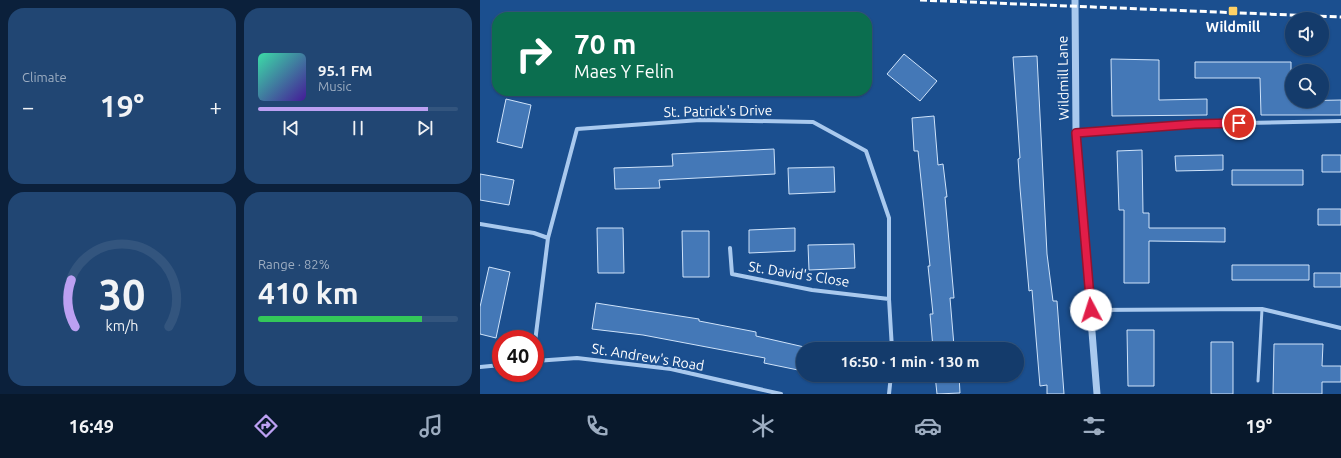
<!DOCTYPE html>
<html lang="en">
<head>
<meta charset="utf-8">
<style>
	:root { --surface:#143b6b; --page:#214673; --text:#f1f3f6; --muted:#9dadc1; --line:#33557e; --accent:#bca0f2 }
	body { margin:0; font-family:Ubuntu,sans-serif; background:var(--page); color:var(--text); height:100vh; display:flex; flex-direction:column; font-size:15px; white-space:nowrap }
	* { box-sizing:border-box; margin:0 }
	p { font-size:13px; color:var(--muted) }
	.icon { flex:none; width:22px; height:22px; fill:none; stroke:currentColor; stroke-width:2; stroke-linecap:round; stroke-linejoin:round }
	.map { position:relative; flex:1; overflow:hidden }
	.details { display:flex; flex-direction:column; gap:8px; padding:8px; background:#0b203b; width:480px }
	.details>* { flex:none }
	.hud { position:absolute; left:12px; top:12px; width:380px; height:84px; border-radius:16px; box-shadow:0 1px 3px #0004,0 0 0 1px var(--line); background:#0b6e4f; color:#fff; overflow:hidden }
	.tools { position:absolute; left:805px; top:12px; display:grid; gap:8px }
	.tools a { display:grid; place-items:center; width:44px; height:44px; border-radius:50%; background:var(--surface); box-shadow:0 1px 3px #0004,0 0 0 1px var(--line); font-size:20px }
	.speed { position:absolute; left:12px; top:330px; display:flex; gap:8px; font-size:20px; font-weight:700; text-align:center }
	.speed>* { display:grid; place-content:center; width:52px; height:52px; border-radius:50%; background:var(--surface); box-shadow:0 1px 3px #0004,0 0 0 1px var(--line); line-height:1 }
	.speed .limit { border:6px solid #d22; background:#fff; color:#111 }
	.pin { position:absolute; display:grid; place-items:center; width:34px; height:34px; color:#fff; margin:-17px; border:2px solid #fff; border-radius:50%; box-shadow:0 1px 4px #0007 }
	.me { position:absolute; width:44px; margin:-22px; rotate:355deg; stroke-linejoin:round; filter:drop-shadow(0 0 3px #0008) }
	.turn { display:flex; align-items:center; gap:14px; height:84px; padding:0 16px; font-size:18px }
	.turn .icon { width:52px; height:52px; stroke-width:2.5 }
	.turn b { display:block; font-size:28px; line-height:34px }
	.big { font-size:30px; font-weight:700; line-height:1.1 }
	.details .tile { flex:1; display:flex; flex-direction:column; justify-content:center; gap:6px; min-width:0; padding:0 14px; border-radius:16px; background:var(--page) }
	.details .dial { align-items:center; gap:0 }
	.dial svg { height:104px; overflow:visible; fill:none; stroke:var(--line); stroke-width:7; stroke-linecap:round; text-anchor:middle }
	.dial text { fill:var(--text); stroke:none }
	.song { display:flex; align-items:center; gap:12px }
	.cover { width:48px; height:48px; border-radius:6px; background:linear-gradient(135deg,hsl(160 70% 55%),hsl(260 70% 35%)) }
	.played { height:4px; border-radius:2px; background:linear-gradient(90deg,var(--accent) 85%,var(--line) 85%) }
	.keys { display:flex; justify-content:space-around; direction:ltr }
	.heat { display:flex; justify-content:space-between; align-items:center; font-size:22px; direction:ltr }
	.charge { height:6px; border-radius:3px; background:linear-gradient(90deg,#34c759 82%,var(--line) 0) }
	.details .tiles { flex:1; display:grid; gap:8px; grid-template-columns:repeat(2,1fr) }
	.trip { position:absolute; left:316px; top:342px; width:228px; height:40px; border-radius:20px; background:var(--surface); box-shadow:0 1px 3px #0004,0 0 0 1px var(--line); font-weight:700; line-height:40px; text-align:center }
	.menu { display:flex; height:64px; justify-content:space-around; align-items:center; background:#08182b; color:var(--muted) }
	.menu .icon { width:28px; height:28px }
	.menu .selected { color:var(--accent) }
	.menu b { font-size:18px; color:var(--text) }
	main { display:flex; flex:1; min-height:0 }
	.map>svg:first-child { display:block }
	.building { fill:#4478b7; stroke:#cfe3fa }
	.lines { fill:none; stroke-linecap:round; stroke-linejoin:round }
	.service { stroke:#a9c9ee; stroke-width:3 }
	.minor { stroke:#a9c9ee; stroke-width:4 }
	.tertiary { stroke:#a9c9ee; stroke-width:7 }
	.rail { stroke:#fff; stroke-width:3; stroke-dasharray:7 3; stroke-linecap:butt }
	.route-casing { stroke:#92132f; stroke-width:10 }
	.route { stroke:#e11d48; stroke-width:7 }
	.poi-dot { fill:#ffd166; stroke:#1b4f8f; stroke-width:1.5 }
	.labels { text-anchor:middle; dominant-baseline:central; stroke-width:4; stroke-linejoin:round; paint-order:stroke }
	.poi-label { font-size:14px; font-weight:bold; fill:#fff; stroke:#1b4f8f }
	.street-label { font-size:14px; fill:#fff; stroke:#1b4f8f }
</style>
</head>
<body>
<main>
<section class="details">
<div class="tiles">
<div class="tile"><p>Climate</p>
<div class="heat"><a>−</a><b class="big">19°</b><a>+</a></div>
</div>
<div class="tile">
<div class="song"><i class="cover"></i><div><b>95.1 FM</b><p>Music</p></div></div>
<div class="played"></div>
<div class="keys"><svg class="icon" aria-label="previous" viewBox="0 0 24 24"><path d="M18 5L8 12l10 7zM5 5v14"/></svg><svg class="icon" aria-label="pause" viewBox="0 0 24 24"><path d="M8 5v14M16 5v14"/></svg><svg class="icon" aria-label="next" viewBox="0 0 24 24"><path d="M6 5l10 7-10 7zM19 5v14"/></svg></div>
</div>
<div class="tile dial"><svg viewBox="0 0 100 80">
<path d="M14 69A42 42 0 1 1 86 69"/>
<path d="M14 69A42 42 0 0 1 11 33" stroke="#bca0f2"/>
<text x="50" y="56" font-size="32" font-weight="700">30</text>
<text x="50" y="72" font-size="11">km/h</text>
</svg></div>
<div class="tile"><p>Range · 82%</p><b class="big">410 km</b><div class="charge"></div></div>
</div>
</section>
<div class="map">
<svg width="861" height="394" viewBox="0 0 861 394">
	<rect width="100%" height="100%" fill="#1b4f8f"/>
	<!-- building -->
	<path class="building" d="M 424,54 L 457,81 L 440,101 L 407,74 Z
		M 557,56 L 567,254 L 573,301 L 577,301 L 584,394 L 567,394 L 567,385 L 560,386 L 552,290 L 549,291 L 540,188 L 538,159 L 540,158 L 533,57 Z
		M 631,59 L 679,60 L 679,100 L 727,99 L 727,115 L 632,116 Z
		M 715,62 L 811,62 L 811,101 L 861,100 L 861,115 L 781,115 L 780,78 L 715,78 Z
		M 26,99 L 51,105 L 42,148 L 17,142 Z
		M 454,116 L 458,165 L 463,164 L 467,197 L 465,197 L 474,298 L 470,298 L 474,346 L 453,348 L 450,314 L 453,314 L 448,266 L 450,266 L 438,151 L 434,151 L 432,118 Z
		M 294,149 L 295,174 L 179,180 L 180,188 L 135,189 L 134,168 L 193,166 L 192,154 Z
		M 662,150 L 663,213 L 669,213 L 669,228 L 745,228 L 745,242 L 669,241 L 669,283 L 644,283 L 644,210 L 639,210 L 637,151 Z
		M 743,155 L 743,170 L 696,171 L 695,156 Z
		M 842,155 L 861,155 L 861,172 L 842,172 Z
		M 354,167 L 355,192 L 309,194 L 308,168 Z
		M 752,170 L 823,170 L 823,185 L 752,185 Z
		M 0,174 L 34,180 L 29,205 L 0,200 Z
		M 838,209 L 861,209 L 861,225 L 838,225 Z
		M 117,228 L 143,228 L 144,273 L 118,273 Z
		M 315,228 L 315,251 L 269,253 L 269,230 Z
		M 202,231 L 229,231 L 229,277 L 203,277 Z
		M 374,244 L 375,268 L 329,270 L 328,245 Z
		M 752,265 L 829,265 L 829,280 L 752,280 Z
		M 9,267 L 30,272 L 16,338 L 0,334 L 0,307 Z
		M 834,273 L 861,273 L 861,287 L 834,287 Z
		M 116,303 L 219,319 L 219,321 L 276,332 L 276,336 L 333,349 L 323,349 L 323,371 L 284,363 L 285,358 L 163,335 L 112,329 Z
		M 647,330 L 674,330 L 674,386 L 648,386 Z
		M 731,342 L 753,342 L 753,394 L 731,394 Z
		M 794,344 L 843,344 L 842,366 L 861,366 L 861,382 L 842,382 L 842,394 L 793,394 Z
		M 455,375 L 479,375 L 480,393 L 457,394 Z"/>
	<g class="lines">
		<!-- service -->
		<path class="service" d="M 778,381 L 782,309"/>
		<!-- minor -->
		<path class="minor" d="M 596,133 L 715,124 L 861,121
			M 0,224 L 54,233 L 68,238
			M 250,248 L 252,274 L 332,290 L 409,299
			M 611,310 L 782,309 L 861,328
			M 55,342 L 68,238 L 97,129 L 220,120 L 333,122 L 386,151 L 409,218 L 409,299 L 412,349
			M 55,361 L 97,358 L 191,369 L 301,394
			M 0,367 L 21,365
			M 409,394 L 411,375"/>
		<!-- tertiary -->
		<path class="tertiary" d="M 595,0 L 596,133 L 617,394"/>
		<!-- rail -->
		<path class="rail" d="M 440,0 L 861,17"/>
	</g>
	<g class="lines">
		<!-- route casing -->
		<g class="route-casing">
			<path id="route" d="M 611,310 L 596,133 L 715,124 L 759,123"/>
		</g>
		<!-- route -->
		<use href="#route" class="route"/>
	</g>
	<!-- markers -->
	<rect class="poi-dot" x="748" y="6" width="10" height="10" rx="2"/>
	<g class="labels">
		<!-- poi labels -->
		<g class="poi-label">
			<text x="753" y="27">Wildmill</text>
		</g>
		<!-- street labels -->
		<g class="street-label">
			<text transform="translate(583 78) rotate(-91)">Wildmill Lane</text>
			<text transform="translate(238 111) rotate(-1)">St. Patrick's Drive</text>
			<text transform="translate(319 274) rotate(9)">St. David's Close</text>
			<text transform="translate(168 357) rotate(9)">St. Andrew's Road</text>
		</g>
	</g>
</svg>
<div class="tools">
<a><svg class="icon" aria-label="sound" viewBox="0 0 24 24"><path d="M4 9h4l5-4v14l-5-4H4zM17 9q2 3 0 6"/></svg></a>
<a><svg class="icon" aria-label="search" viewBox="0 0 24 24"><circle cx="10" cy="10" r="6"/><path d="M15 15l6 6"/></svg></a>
</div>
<div class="speed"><div class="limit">40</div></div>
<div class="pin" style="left:759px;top:123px;background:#d93025"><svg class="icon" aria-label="arrive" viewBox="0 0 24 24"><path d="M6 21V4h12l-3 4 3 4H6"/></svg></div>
<svg class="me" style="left:611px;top:310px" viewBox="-20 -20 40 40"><circle r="19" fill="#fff"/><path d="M0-13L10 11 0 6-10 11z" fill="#e11d48"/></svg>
<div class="trip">16:50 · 1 min · 130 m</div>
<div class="hud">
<div class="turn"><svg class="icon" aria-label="right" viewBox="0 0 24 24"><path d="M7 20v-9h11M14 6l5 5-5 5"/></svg><div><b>70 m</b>Maes Y Felin</div></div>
</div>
</div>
</main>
<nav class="menu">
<b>16:49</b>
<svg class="icon selected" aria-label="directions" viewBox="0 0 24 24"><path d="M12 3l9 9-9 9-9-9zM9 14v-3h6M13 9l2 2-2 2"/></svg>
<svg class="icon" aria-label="music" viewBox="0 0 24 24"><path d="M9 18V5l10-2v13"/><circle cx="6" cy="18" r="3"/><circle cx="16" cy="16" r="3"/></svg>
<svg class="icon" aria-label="phone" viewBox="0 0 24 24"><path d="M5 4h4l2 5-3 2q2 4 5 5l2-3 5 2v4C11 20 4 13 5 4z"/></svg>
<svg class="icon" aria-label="climate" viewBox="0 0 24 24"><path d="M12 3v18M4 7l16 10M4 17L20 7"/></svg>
<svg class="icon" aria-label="car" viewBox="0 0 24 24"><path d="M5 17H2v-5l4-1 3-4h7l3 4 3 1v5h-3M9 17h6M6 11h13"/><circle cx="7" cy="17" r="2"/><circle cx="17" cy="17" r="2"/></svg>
<svg class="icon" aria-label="filters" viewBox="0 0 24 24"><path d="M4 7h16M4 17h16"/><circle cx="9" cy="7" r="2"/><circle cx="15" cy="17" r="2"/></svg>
<b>19°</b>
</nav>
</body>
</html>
